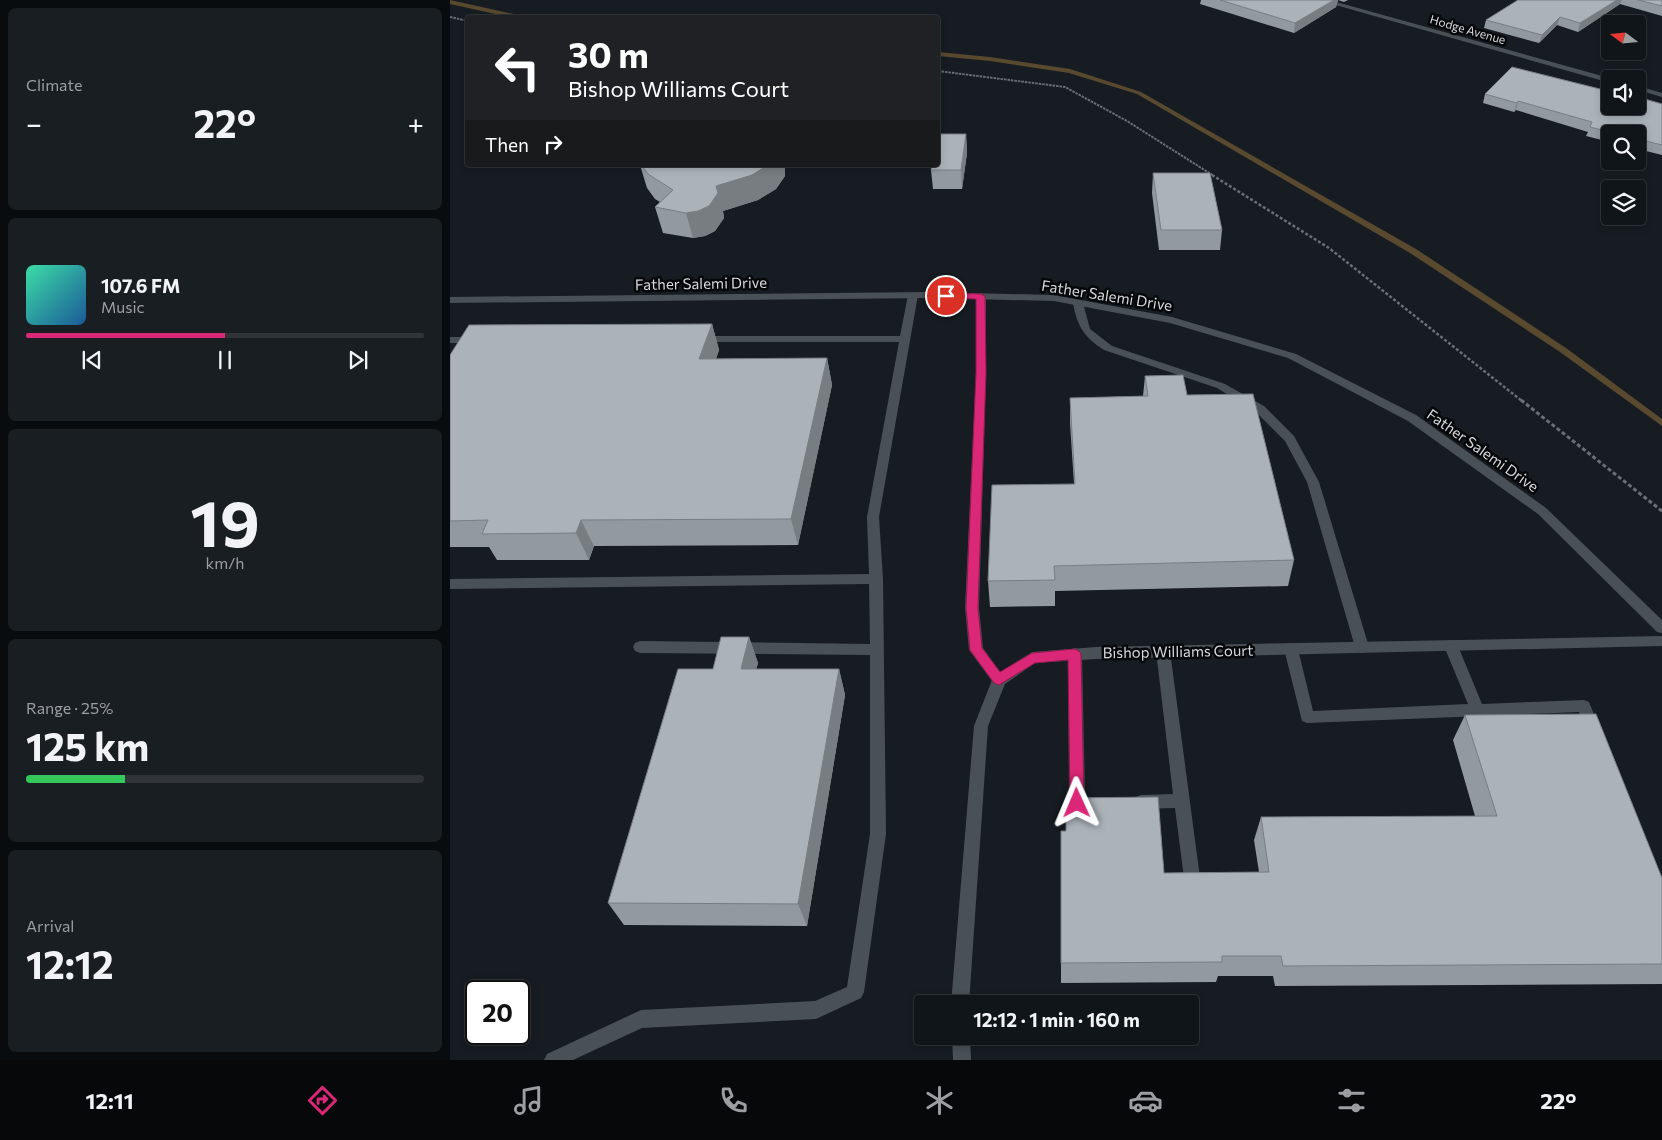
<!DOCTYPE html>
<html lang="en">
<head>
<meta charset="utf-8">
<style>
	:root { --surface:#101519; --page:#191e22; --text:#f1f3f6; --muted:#9c9fa2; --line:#303438; --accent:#db2777 }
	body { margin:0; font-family:Commissioner,sans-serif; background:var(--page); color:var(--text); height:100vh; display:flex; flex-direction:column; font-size:19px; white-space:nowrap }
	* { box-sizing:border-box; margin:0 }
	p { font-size:16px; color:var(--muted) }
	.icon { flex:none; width:28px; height:28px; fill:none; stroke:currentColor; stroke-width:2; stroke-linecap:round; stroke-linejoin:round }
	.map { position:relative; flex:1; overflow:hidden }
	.sheet { display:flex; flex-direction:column; gap:8px; padding:8px; background:#090c0e; width:450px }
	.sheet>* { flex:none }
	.banner { position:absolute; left:15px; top:15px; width:475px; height:152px; border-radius:5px; box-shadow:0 2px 8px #0003,0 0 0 1px var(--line); background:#202124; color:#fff; overflow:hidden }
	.needle { width:32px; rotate:286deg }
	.controls { position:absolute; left:1151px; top:15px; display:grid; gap:10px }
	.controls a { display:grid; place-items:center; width:45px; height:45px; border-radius:5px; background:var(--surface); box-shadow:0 2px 8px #0003,0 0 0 1px var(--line); font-size:25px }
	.speed { position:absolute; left:15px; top:980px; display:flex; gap:10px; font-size:25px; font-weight:700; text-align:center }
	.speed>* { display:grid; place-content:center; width:65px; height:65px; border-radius:50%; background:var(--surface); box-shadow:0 2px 8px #0003,0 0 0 1px var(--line); line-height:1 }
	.speed .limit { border:2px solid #111; border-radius:8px; background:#fff; color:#111 }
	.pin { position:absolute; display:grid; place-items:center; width:42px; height:42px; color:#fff; margin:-21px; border:2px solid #fff; border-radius:50%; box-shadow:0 1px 5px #0007 }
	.me { position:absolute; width:55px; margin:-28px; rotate:359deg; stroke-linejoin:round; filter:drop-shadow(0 0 4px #0008) }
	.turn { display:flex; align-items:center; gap:18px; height:105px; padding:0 20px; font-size:22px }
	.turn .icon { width:65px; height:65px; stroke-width:2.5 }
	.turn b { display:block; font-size:35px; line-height:42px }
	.then { display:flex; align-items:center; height:48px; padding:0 20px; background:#0003; gap:10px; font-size:19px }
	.big { font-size:38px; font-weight:700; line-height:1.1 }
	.sheet .widget { flex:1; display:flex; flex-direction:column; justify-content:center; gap:8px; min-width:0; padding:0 18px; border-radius:8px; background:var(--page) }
	.sheet .dial { align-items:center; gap:0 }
	.dial b { font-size:65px; line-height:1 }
	.song { display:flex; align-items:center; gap:15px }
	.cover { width:60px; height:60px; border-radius:8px; background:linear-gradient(135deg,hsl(160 70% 55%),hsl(210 70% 35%)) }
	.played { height:5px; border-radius:2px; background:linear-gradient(90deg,var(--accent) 50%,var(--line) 50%) }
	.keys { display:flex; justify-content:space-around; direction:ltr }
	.heat { display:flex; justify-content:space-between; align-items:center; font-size:28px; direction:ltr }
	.charge { height:8px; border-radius:4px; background:linear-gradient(90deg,#34c759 25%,var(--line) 0) }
	.trip { position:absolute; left:464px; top:995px; width:285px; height:50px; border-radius:5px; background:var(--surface); box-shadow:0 2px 8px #0003,0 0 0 1px var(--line); font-weight:700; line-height:50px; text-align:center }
	.dock { display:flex; height:80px; justify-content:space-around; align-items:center; background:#06080a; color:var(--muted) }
	.dock .icon { width:35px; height:35px }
	.dock .active { color:var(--accent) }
	.dock b { font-size:22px; color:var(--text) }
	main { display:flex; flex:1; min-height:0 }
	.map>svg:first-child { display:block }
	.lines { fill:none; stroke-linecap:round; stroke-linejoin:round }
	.stream { fill:#58492f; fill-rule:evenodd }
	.path-far2 { stroke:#6a6f73; stroke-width:2; stroke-dasharray:2.5 1; stroke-linecap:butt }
	.path-far1 { stroke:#6a6f73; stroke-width:2.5; stroke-dasharray:3 2; stroke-linecap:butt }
	.path { stroke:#6a6f73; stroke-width:3; stroke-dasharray:4 2.5; stroke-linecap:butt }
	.service { fill:#4a5156; fill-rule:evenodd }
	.minor { fill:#4a5156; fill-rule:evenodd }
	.secondary { fill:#4a5156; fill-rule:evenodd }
	.wall { fill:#939a9f }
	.shaded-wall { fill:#787d82 }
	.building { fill:#abb3b9; stroke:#787d82 }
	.route { fill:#db2777; stroke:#8e194d }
	.labels { text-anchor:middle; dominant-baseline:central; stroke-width:5; stroke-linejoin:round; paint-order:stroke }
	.far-street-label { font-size:12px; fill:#d4d9dc; stroke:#050708 }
	.street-label { font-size:15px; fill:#d4d9dc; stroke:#050708 }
</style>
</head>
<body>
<main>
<section class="sheet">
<div class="widget"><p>Climate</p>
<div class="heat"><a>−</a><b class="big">22°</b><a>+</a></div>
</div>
<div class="widget">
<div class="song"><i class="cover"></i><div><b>107.6 FM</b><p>Music</p></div></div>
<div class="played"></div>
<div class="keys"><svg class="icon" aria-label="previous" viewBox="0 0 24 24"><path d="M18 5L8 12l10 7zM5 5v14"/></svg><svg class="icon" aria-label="pause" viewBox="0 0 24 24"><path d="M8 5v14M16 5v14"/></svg><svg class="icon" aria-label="next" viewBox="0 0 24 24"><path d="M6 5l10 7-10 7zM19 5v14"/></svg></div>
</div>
<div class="widget dial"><b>19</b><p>km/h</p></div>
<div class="widget"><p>Range · 25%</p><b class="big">125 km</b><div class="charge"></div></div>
<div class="widget"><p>Arrival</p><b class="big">12:12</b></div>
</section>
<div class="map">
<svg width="1212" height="1060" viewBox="0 0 1212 1060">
	<rect width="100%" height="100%" fill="#161c21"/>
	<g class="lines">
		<!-- stream -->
		<path class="stream" d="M 0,0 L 73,16 L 75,18 L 63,18 L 0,4 Z
			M 488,52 L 540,57 L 620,69 L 691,92 L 966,249 L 1116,348 L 1212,419 L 1212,426 L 1110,352 L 960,253 L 687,94 L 619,73 L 540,61 L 488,56 Z"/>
		<!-- path-far2 -->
		<path class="path-far2" d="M 0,17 L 18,21
			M 488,71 L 615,87 L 677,121 L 764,176"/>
		<!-- path-far1 -->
		<path class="path-far1" d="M 762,175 L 879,248 L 1072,401"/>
		<!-- path -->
		<path class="path" d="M 1071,400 L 1212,511"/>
		<!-- service -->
		<path class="service" d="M 463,292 L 468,295 L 429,517 L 433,579 L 436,834 L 414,992 L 411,998 L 366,1019 L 192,1028 L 123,1060 L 94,1060 L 97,1054 L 191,1010 L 365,1001 L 397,987 L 420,834 L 420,655 L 190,653 L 185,651 L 183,647 L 185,643 L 190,641 L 420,644 L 419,584 L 0,589 L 0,579 L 419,574 L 417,517 L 449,342 L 250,342 L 245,339 L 250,336 L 450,336 L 458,295 Z
			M 531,293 L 536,296 L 536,373 L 529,608 L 533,648 L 556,680 L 554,684 L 549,686 L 544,684 L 519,650 L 515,608 L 526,373 L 526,296 Z
			M 628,300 L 633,303 L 640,329 L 662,346 L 775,384 L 814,406 L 844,436 L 869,482 L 919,647 L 917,651 L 912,653 L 907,651 L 905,647 L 857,482 L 835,441 L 806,412 L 767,388 L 654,350 C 634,337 627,326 623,303 Z
			M 0,337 L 25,337 L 30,340 L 25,343 L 0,343 Z
			M 1001,640 L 1006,642 L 1008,646 L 1032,704 L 1134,700 L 1139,702 L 1150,729 L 1148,733 L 1143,735 L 1138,733 L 1129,712 L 857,723 L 852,721 L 834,649 L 836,645 L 841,643 L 846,645 L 848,649 L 863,711 L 1018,704 L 994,646 L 996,642 Z
			M 713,645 L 718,647 L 720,651 L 750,878 L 748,883 L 742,886 L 736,883 L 734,878 L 725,808 L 691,809 L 686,807 L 683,802 L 686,797 L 691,795 L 723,794 L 706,651 L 708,647 Z
			M 625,648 L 630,650 L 632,654 L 635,796 L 643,798 L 646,803 L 643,808 C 636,811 629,811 622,808 L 619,803 L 618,654 L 620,650 Z"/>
		<!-- minor -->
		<path class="minor" d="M 868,0 L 879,0 L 1163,79 L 1160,79 L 1160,82 L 1157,82 Z
			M 1188,86 L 1212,93 L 1212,97 L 1188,90 Z
			M 1212,636 L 1212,646 L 646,659 L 585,663 L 555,684 L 538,726 L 519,1004 L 501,1004 L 524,726 L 542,680 L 544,676 L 582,652 L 646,647 Z
			M 502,1036 L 520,1036 L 521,1060 L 503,1060 Z"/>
		<!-- secondary -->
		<path class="secondary" d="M 478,292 L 604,295 L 722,317 L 846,354 L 966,415 L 1096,508 L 1212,620 L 1212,633 L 1207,632 L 1088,514 L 958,421 L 838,358 L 720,323 L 604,301 L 478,298 L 0,303 L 0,297 Z"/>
	</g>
	<!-- wall -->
	<path class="wall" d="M 751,0 L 898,0 L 894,2 L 888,0 L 886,7 L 844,33 L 750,4 Z
		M 1068,0 L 1212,0 L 1212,16 L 1170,4 L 1128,32 L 1107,25 L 1089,43 L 1034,28 L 1036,20 Z
		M 1154,90 L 1212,104 L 1212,155 L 1188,149 L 1188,134 L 1160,134 L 1160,142 L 1136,136 L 1138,132 L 1066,110 L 1064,112 L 1033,103 L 1035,94 Z
		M 516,134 L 517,153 L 512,189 L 483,189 L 481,170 Z
		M 190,165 L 335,165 L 335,176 L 326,189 L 308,200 L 273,211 L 274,218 L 265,231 L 255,236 L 243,238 L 213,233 L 205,207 L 210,202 L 205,199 L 197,188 Z
		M 703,173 L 772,230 L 770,250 L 709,250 L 702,193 Z
		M 262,324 L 269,350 L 266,359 L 377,358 L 382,385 L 348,545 L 144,546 L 139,560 L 47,560 L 39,547 L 0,547 L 0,355 Z
		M 695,376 L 737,395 L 844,560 L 838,586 L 605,591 L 605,606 L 540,607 L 538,581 L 624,484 L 620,423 L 620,398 L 693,396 Z
		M 299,637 L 308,663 L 306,669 L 389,669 L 395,695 L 357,926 L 174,925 L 158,903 L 263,669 Z
		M 1015,715 L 1212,878 L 1212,984 L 825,986 L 823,976 L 768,976 L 766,982 L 611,983 L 611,831 L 714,873 L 809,872 L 804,840 L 811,817 L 1025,816 L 1003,740 Z"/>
	<!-- shaded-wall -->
	<path class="shaded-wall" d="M 884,0 L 888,0 L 886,7 L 844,33 L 845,23 Z
		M 1167,0 L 1172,0 L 1170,4 L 1128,32 L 1130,23 Z
		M 1110,17 L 1107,25 L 1089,43 L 1092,35 Z
		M 1068,101 L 1066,110 L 1064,112 L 1067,103 Z
		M 516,134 L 517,153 L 512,189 L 511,170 Z
		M 318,165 L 335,165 L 335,176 L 326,189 L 308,200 L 273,211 L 274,218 L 265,231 L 255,236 L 243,238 L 236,213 L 266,186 Z
		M 262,324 L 269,350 L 257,385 L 249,359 Z
		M 377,358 L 382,385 L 348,545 L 341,519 Z
		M 131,520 L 144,546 L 139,560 L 126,533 Z
		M 299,637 L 308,663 L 300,694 L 291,669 Z
		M 389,669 L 395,695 L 357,926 L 348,904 Z"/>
	<!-- building -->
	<path class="building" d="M 770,0 L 884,0 L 845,23 Z
		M 1068,0 L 1167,0 L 1130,23 L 1110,17 L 1092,35 L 1036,20 Z
		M 1188,0 L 1212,0 L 1212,6 Z
		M 1062,67 L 1154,90 L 1156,88 L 1160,89 L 1160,106 L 1188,106 L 1188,97 L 1212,104 L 1212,145 L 1188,139 L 1188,134 L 1168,134 L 1140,127 L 1142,122 L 1068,101 L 1067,103 L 1035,94 Z
		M 488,134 L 516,134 L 511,170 L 481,170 L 482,165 L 488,165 Z
		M 191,165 L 318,165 L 302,175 L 266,186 L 268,193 L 259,206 L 248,211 L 236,213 L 205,207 L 223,190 L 198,174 Z
		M 703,173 L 760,173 L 772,230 L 711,230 Z
		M 262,324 L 249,359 L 377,358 L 341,519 L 131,520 L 126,533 L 32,534 L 38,520 L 0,521 L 0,355 L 19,325 Z
		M 733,375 L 737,395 L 803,394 L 844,560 L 604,566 L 605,580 L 538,581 L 542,485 L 625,484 L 620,398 L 698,396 L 695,376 Z
		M 271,637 L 299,637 L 291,669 L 389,669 L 348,904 L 158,903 L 228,669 L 263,669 Z
		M 1146,714 L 1212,878 L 1212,964 L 833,966 L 831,956 L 772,956 L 772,962 L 611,963 L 611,831 L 616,831 L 616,798 L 708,797 L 714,873 L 819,872 L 811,817 L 1047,816 L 1015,715 Z"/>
	<!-- route -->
	<path class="route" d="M 496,293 L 531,294 L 535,296 L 536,373 L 528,608 L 532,648 L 550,672 L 582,653 L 624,649 L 629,651 L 631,654 L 634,803 L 632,808 L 627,809 L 622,808 L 620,803 L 618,660 L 585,663 L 549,685 L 544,683 L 520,650 L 516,608 L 526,373 L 526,299 L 492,298 L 492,294 Z"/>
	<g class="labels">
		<!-- far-street labels -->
		<g class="far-street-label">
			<text transform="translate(1018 29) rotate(16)">Hodge Avenue</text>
		</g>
		<!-- street labels -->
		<g class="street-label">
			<text transform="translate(251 283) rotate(-1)">Father Salemi Drive</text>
			<text transform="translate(657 295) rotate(9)">Father Salemi Drive</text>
			<text transform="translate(1033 450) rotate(35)">Father Salemi Drive</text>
			<text transform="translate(728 651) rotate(-1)">Bishop Williams Court</text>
		</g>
	</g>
</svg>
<div class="controls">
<a><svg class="needle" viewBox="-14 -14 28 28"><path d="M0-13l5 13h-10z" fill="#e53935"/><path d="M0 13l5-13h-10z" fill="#9c9fa2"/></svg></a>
<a><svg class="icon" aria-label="sound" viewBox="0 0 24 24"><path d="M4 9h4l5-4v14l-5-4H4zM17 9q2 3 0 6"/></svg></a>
<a><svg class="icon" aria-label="search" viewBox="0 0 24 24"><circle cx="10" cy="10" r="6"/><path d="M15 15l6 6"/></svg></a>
<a><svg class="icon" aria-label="layers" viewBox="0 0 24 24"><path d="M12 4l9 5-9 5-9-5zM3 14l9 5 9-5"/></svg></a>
</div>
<div class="speed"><div class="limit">20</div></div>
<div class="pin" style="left:496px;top:296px;background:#d93025"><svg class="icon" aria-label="arrive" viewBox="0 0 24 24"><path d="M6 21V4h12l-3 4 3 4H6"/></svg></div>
<svg class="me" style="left:627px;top:803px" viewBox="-20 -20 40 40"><path d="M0-17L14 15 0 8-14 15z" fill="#db2777" stroke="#fff" stroke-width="4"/></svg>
<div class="trip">12:12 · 1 min · 160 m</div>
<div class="banner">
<div class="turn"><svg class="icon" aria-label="left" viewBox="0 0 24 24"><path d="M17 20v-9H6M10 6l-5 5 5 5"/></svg><div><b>30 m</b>Bishop Williams Court</div></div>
<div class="then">Then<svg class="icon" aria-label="right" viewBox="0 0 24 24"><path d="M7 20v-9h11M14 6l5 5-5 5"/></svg></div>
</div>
</div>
</main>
<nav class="dock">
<b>12:11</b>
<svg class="icon active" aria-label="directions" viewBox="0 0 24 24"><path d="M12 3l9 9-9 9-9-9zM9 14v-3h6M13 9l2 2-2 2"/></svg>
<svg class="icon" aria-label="music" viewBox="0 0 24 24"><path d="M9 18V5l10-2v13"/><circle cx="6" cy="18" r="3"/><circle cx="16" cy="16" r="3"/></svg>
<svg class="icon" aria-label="phone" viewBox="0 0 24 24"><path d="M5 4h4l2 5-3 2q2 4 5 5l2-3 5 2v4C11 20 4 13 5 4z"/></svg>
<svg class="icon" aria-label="climate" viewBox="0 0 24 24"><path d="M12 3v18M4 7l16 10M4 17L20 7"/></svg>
<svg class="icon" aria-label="car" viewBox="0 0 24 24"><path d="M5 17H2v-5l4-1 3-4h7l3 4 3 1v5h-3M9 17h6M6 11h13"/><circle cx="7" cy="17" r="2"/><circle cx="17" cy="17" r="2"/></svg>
<svg class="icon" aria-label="filters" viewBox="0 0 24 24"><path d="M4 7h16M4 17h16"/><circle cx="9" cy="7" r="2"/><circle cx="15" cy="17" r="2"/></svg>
<b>22°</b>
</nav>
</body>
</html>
